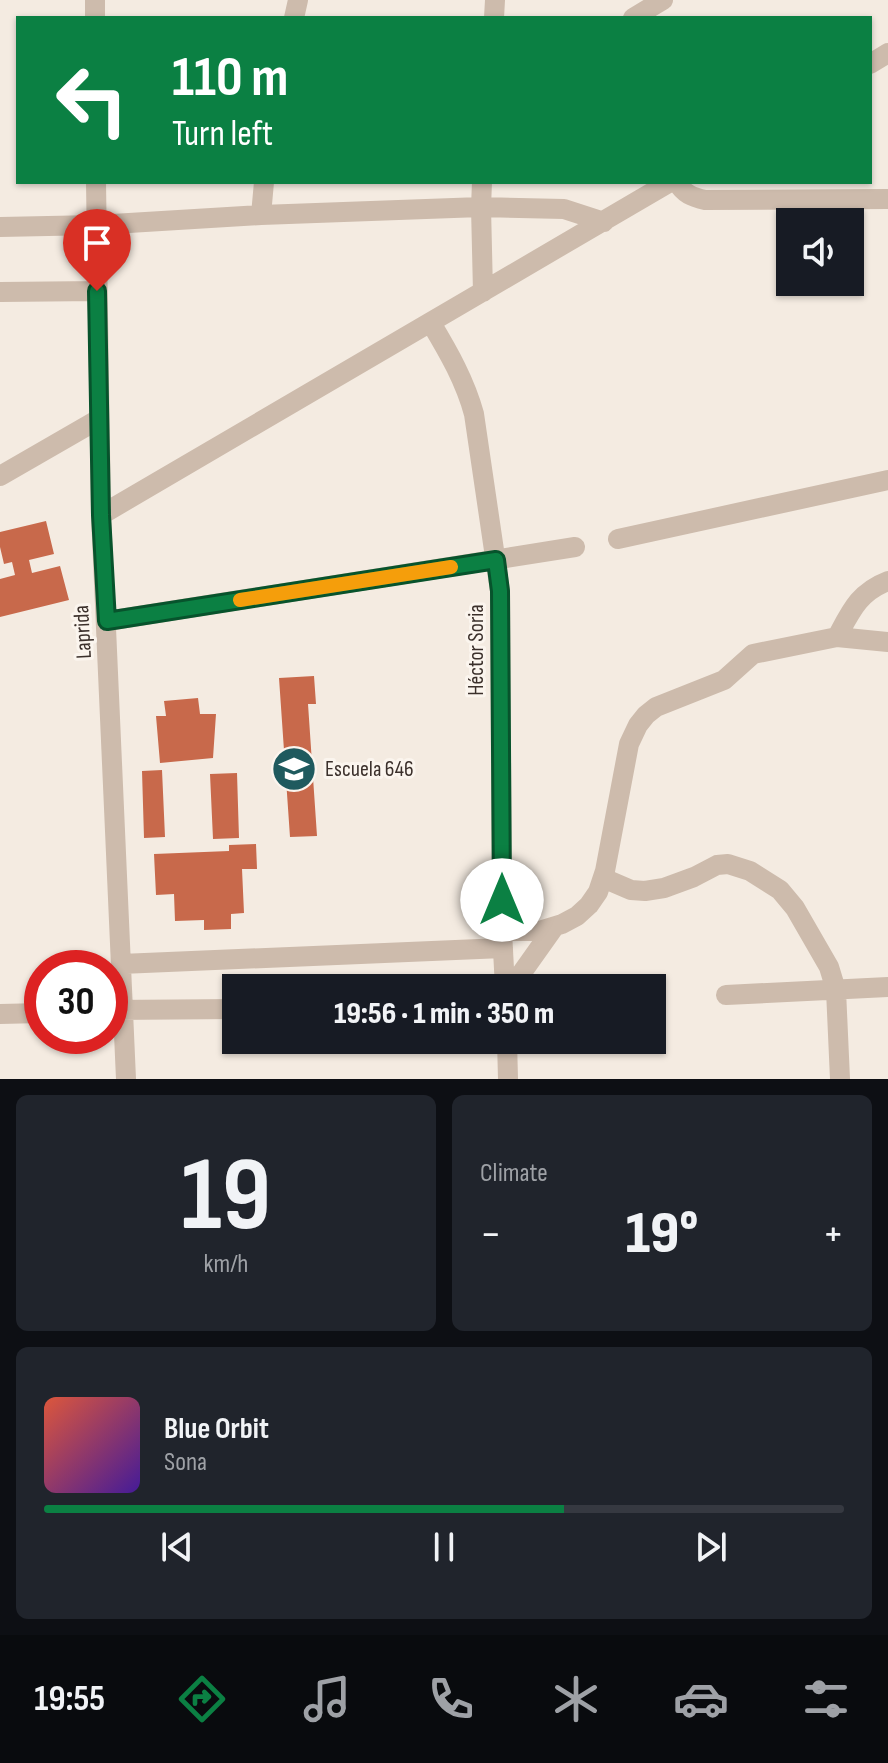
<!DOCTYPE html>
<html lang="en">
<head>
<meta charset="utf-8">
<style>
	:root { --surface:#171b24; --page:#20242c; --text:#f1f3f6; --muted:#9ea1a6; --line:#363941; --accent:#0b8043 }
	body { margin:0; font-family:"Sofia Sans Condensed",sans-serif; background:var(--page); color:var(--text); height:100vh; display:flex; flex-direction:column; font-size:30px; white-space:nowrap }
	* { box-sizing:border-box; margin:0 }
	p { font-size:26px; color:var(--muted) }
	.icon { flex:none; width:44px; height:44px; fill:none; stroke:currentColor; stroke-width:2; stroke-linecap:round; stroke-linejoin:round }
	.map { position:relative; height:1079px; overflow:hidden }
	.side { display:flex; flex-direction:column; gap:16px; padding:16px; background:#0d0f14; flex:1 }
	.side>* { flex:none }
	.banner { position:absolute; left:16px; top:16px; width:856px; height:168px; border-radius:0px; box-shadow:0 2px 6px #0004; background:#0b8043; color:#fff; overflow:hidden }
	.tools { position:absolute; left:776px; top:208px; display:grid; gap:16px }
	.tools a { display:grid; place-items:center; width:88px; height:88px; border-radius:0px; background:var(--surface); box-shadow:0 2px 6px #0004; font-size:40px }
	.speed { position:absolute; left:24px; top:950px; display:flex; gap:16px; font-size:40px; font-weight:700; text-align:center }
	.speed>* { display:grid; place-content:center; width:104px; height:104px; border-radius:50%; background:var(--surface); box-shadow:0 2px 6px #0004; line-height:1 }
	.speed .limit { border:12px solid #d22; background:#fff; color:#111 }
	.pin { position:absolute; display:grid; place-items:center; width:68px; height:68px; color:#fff; margin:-82px -34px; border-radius:50% 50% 50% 0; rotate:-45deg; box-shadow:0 0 8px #0007 }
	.pin .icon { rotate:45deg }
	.me { position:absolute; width:88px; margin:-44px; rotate:0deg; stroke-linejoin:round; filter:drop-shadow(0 0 6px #0008) }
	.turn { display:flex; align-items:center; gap:28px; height:168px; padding:0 24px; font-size:36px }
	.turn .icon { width:104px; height:104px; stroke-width:2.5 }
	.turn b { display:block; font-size:56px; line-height:68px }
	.big { font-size:60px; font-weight:800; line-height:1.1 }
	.side .widget { flex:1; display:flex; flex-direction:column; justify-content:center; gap:12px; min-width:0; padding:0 28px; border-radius:12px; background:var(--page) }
	.side .dial { align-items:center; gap:0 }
	.dial b { font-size:104px; line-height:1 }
	.song { display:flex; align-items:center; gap:24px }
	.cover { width:96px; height:96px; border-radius:12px; background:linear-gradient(135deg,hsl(10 70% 55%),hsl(260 70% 35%)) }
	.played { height:8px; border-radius:4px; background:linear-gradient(90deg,var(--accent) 65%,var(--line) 65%) }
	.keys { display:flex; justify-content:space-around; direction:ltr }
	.heat { display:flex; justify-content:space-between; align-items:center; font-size:44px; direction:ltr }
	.side .tiles { flex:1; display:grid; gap:16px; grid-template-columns:1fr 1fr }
	.widget:last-child { grid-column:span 2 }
	.trip { position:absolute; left:222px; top:974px; width:444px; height:80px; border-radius:0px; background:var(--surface); box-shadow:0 2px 6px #0004; font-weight:800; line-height:80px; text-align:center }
	.tab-bar { display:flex; height:128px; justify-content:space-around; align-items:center; background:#090b0e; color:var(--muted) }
	.tab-bar .icon { width:56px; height:56px }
	.tab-bar .current { color:var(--accent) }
	.tab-bar b { font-size:36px; color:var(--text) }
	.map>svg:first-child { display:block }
	.building { fill:#c8694b }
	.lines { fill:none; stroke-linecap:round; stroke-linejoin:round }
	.street { stroke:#cdbbac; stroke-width:20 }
	.route-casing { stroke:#07532c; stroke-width:20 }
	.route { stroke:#0b8043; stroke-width:14 }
	.slow { stroke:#f59e0b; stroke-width:14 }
	.labels { text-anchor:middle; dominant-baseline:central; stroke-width:6; stroke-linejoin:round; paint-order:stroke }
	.street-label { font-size:22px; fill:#3b302b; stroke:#fbf5ee }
	.poi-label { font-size:22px; fill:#3b302b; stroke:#fbf5ee; text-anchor:start }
</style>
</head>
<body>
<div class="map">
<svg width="888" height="1079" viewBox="0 0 888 1079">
	<rect width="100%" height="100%" fill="#f4ebe1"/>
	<!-- building -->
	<path class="building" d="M 46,521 L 54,554 L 29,560 L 32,573 L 60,566 L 69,600 L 0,617 L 0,579 L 15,575 L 12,562 L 4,564 L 0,547 L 0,532 Z
		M 314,676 L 316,704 L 308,704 L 317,836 L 290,837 L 279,678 Z
		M 198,698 L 200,714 L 216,714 L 213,758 L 160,763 L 156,716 L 166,716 L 164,701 Z
		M 162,770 L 165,837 L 144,838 L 142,771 Z
		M 237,773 L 239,838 L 213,839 L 210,774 Z
		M 256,844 L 257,869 L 242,869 L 244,913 L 231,914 L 231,929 L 204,930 L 204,920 L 175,921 L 174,894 L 156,895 L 154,854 L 229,851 L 229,845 Z"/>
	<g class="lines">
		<!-- street -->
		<path class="street" d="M 95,0 L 95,18
			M 294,18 L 298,0
			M 494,18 L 495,0
			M 633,18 L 663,0
			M 870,64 L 888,53
			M 96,182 L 101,515 L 126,1079
			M 482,182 L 481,207 L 483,292
			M 677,182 C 684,194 692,197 705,200 L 888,199
			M 261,215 L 264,182
			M 0,227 L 96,225 L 261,215 L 481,207 L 564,209 L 604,222
			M 0,292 L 97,291
			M 431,323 C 449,353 465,381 474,414 L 500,591 L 502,931 L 505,988
			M 0,476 L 99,419
			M 101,515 L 670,182
			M 618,539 L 888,480
			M 107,621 L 575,547
			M 837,637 C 851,611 859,592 888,581
			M 603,878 L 631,890 L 645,891 L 664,888 L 694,877 L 717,865 L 728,864 L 750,871 L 780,890 L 795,908 L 829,967 L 836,990 L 840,1079
			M 502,931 L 539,931 L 562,924 L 577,916 L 589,905 L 598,892 L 605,871 L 629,744 L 638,725 L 646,715 L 656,707 L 724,680 L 753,654 L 837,637 L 888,642
			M 121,964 L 503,948
			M 511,988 L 555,926
			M 726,995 L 888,987
			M 112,1010 L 236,1009
			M 0,1014 L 42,1013
			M 507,1040 L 508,1079"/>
	</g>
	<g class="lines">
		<!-- route casing -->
		<g class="route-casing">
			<path id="route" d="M 97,291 L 101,515 L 107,621 L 496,560 L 500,591 L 502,900"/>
		</g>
		<!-- route -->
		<use href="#route" class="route"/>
		<!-- slow -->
		<path class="slow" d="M 240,600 L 451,567"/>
	</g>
	<!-- icons -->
	<defs>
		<g id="school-disc" transform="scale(2.3)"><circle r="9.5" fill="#1f5a5e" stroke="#fbf5ee"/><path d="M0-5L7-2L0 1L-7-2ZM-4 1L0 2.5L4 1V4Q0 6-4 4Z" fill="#fff"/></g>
	</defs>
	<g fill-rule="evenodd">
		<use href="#school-disc" x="294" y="769"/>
	</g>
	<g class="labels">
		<!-- street labels -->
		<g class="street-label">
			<text transform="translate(83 632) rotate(-93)">Laprida</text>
			<text transform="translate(476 650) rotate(-90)">Héctor Soria</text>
		</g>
		<!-- poi labels -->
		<g class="poi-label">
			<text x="325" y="769">Escuela 646</text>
		</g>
	</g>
</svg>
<div class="tools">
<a><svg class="icon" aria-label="sound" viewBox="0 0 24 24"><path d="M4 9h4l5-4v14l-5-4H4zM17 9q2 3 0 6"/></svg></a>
</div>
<div class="speed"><div class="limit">30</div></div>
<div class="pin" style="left:97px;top:291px;background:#d93025"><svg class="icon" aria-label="arrive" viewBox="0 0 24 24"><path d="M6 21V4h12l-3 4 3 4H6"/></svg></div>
<svg class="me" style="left:502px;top:900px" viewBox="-20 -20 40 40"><circle r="19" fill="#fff"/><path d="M0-13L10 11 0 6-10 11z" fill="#0b8043"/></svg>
<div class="trip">19:56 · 1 min · 350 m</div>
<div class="banner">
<div class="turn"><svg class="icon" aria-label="left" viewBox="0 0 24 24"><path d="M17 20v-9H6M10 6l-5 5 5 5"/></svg><div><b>110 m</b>Turn left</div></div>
</div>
</div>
<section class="side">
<div class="tiles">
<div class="widget dial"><b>19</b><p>km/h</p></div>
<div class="widget"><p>Climate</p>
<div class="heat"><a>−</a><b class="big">19°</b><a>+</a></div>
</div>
<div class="widget">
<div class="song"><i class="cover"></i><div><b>Blue Orbit</b><p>Sona</p></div></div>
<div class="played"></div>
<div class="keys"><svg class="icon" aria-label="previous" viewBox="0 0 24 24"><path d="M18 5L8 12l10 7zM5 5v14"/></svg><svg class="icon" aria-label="pause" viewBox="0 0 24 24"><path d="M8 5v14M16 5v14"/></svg><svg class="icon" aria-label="next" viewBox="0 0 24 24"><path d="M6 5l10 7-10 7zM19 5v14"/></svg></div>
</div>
</div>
</section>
<nav class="tab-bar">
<b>19:55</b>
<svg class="icon current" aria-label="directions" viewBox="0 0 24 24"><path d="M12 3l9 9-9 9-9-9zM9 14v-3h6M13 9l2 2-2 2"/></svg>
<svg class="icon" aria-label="music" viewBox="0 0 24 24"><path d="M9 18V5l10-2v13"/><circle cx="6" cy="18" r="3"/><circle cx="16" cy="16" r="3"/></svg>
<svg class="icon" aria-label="phone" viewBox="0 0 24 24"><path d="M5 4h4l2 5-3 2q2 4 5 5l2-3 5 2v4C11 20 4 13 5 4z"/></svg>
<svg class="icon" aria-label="climate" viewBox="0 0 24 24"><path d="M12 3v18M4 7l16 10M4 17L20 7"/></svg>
<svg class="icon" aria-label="car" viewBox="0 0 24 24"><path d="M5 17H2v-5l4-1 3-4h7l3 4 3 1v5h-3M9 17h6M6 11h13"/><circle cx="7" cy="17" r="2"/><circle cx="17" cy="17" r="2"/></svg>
<svg class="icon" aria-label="filters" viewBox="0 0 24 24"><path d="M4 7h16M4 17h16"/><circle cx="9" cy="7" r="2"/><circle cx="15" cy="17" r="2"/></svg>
</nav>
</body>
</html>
